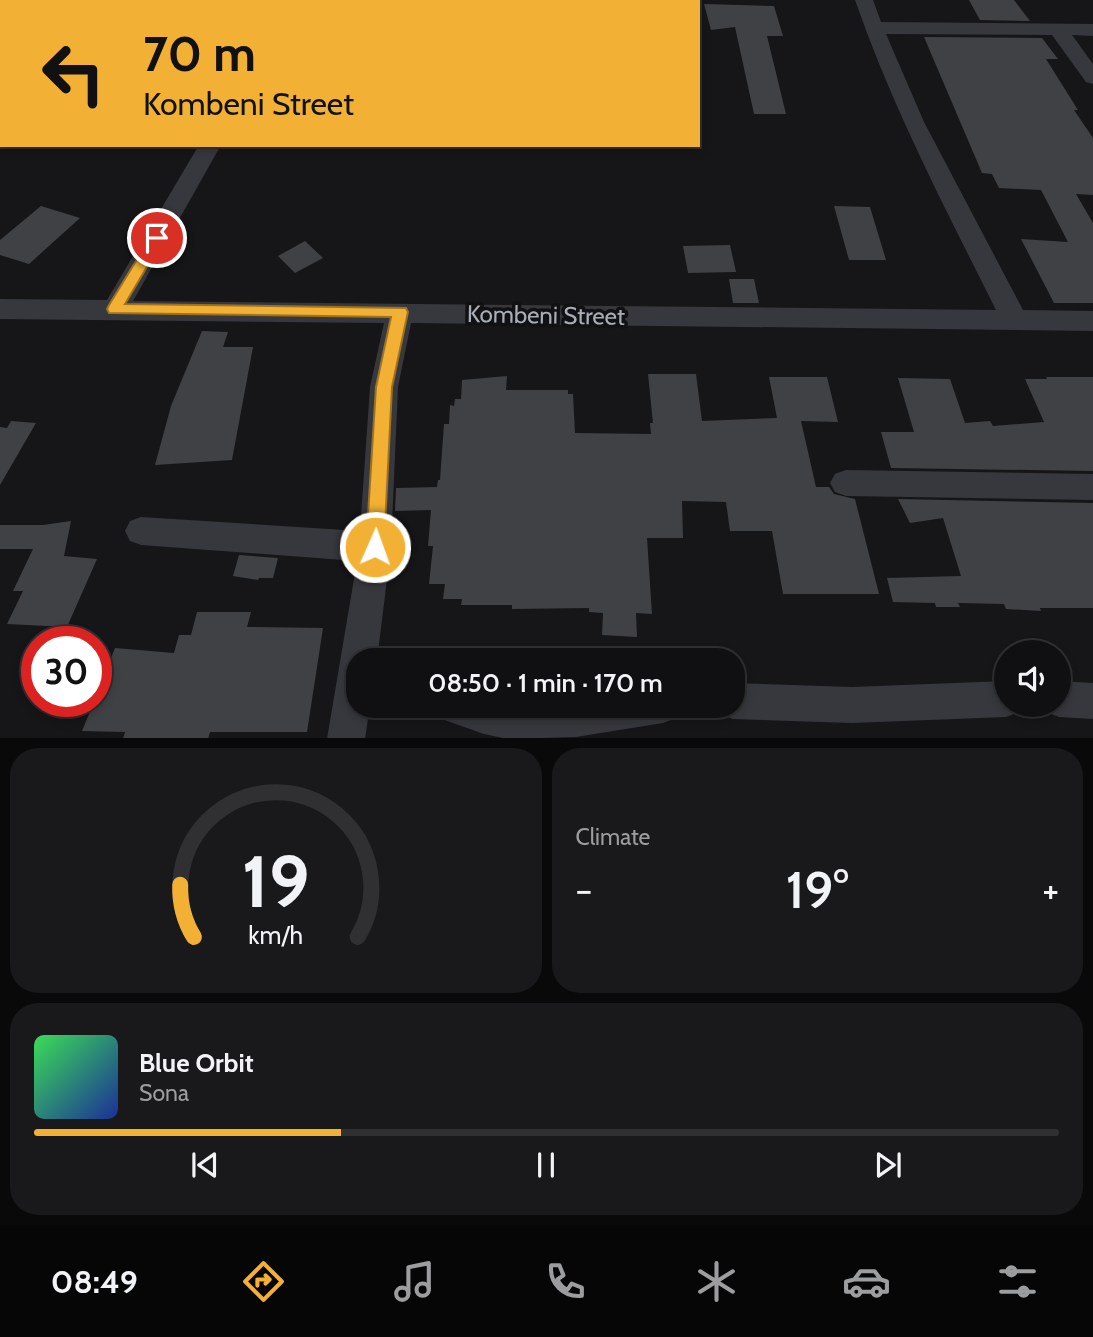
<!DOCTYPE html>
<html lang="en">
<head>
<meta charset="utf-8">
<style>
	:root { --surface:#101012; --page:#19191b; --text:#f1f3f6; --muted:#9c9d9f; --line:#303032; --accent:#f2b134 }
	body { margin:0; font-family:Cabin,sans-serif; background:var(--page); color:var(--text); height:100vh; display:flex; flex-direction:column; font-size:26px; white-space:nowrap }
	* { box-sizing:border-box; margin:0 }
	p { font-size:23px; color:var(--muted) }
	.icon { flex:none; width:38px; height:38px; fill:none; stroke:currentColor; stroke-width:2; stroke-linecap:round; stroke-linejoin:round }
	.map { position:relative; height:738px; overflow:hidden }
	.drawer { display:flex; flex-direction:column; gap:10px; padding:10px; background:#09090a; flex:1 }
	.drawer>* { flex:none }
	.guide { position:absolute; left:0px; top:0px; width:700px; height:147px; box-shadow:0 4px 10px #0003,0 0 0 2px var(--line); background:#f2b134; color:#111; overflow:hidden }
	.fabs { position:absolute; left:994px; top:640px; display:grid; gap:14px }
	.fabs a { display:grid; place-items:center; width:77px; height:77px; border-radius:50%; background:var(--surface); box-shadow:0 4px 10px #0003,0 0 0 2px var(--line); font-size:35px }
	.speed { position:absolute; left:21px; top:626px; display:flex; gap:14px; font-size:35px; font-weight:700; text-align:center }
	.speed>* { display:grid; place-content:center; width:91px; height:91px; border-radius:50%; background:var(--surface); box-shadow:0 4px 10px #0003,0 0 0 2px var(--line); line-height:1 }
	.speed .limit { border:10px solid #d22; background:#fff; color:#111 }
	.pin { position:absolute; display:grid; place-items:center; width:60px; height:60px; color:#fff; margin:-30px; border:4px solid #fff; border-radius:50%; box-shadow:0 2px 7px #0007 }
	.me { position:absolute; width:77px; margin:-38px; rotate:2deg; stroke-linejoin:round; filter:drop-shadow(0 0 5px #0008) }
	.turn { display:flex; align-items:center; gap:24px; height:147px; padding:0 28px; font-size:32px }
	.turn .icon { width:91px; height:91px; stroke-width:2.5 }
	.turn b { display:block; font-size:49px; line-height:60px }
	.big { font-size:52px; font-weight:600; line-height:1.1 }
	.drawer .card { flex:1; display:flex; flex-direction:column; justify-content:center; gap:10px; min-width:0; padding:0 24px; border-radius:28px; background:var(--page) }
	.drawer .dial { align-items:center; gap:0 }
	.dial svg { height:182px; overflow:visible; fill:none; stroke:var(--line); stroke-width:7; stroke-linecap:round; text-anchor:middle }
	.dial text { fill:var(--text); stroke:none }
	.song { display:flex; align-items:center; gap:21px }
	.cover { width:84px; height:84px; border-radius:10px; background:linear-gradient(135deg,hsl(130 70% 55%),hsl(230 70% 35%)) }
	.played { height:7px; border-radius:4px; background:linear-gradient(90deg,var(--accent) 30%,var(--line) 30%) }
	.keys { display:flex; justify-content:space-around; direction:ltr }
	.heat { display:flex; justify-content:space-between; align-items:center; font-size:38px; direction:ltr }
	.drawer .tiles { flex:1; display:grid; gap:10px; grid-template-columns:1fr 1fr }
	.card:last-child { grid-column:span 2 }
	.trip { position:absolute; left:346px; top:648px; width:399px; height:70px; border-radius:28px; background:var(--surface); box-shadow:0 4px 10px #0003,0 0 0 2px var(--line); font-weight:600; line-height:70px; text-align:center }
	.tabs { display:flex; height:112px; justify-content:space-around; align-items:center; background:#060607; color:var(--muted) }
	.tabs .icon { width:49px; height:49px }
	.tabs .active { color:var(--accent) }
	.tabs b { font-size:32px; color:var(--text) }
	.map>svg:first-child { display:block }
	.building { fill:#404145 }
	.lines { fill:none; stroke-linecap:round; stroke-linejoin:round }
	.minor { fill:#37383d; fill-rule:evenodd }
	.tertiary { fill:#37383d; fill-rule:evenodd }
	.route { fill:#f2b134; stroke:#9d7322; stroke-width:2 }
	.labels { text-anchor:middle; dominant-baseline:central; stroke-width:7; stroke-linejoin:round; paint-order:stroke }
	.street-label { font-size:24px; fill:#a8adb8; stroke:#111113 }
</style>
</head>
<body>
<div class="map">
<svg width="1093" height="739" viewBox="0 0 1093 739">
	<rect width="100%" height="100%" fill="#161618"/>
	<!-- building -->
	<path class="building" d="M 969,0 L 1014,0 L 1030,21 L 980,20 Z
		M 704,4 L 774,6 L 783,36 L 767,36 L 786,114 L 754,114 L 735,27 L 711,30 Z
		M 924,37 L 1042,38 L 1058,59 L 1046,59 L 1078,110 L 1074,110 L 1093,138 L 1093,195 L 1076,194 L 1093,223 L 1093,303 L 1054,303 L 1021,239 L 1068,242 L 1041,190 L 999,188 L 992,174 L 982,173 Z
		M 41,206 L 80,218 L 29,264 L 0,255 L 0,240 Z
		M 834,206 L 870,207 L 886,260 L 849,260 Z
		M 305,241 L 323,258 L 295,273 L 278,256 Z
		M 730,245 L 736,272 L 688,273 L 683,246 Z
		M 729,279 L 754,279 L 759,303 L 733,303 Z
		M 202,331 L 228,332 L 223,347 L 253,347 L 232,460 L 155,465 L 171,406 Z
		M 648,374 L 696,374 L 702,421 L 777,418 L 769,377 L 827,377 L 838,422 L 801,421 L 816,487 L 829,487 L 834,494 L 855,499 L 879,594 L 783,594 L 772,531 L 730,531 L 726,502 L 682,501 L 683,538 L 647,538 L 652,614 L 636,613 L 637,637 L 602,635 L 603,613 L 589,612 L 589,608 L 512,609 L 512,605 L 461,605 L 462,599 L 443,599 L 445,584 L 429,584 L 433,546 L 428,546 L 431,510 L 395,511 L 396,488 L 437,487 L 438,480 L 440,480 L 444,424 L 449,424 L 450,405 L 454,406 L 455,399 L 461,399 L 462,380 L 507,376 L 506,390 L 568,390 L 568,394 L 573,394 L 575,433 L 651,434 L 650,423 L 653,423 Z
		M 1046,377 L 1093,377 L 1093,471 L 891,468 L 881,432 L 914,432 L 898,378 L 950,379 L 965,423 L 990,421 L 993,426 L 1044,422 L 1025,379 L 1047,379 Z
		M 11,421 L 36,423 L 0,485 L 0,427 L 7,428 Z
		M 898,499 L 1093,503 L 1093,608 L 1040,608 L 1041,611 L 1006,609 L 1004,604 L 958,603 L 960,607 L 936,607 L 935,603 L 893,602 L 887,578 L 961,576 L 943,518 L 910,523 Z
		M 71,521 L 64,556 L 97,559 L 67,627 L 7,624 L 23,591 L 13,591 L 33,549 L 0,549 L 0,525 L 43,525 Z
		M 239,555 L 278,558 L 273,578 L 259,578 L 258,580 L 233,576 Z
		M 197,612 L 251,612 L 247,627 L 323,628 L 307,732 L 210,732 L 208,739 L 123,739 L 125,732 L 82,731 L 94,702 L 96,702 L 96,695 L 115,648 L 174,653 L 179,635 L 191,635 Z"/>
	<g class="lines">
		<!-- minor -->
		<path class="minor" d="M 267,0 L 285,0 L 266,2 Z
			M 855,0 L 873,0 L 881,22 L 1093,24 L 1093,36 L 1072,35 L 1093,64 L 1093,84 L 1086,82 L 1052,35 L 886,34 L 924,122 L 1023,310 L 1093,311 L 1093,331 L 411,323 L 398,387 L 391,547 L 377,660 L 359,660 L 359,705 L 370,705 L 365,739 L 327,739 L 357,561 L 141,545 L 130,541 L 125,531 L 130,521 L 141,517 L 360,531 L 370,387 L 384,323 L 0,319 L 0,299 L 107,300 L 199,145 L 221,145 L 133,301 L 996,310 C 945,208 892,107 855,0 Z
			M 846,470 L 1093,474 L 1093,500 L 846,496 L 835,492 L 830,483 L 835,474 Z
			M 1006,681 L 1006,705 L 1022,705 L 1019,712 L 1006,717 L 852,723 L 733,719 L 720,714 L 716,705 L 733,705 L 733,683 L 852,687 Z
			M 1059,681 L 1093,683 L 1093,719 L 1059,717 L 1046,712 L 1043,705 L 1059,705 Z
			M 434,705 L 681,705 L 676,718 L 663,723 L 576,737 L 508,739 L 484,734 L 439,718 Z"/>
		<!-- tertiary -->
		<path class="tertiary" d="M 29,0 L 51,0 L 27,2 Z
			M 2,33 L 2,48 L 0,49 L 0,34 Z"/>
	</g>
	<!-- route -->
	<path class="route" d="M 157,234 L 164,238 L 125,304 L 406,308 L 408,312 L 392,387 L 384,547 L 382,553 L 375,556 L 368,553 L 366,547 L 376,387 L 391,317 L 109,313 L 107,309 L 109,305 L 152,235 Z"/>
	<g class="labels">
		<!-- street labels -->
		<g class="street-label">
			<text transform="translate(546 315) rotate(1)">Kombeni Street</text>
		</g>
	</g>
</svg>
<div class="fabs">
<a><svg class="icon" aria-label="sound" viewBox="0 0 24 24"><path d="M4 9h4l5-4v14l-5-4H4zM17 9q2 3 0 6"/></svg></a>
</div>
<div class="speed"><div class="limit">30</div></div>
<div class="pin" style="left:157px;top:238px;background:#d93025"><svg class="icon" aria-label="arrive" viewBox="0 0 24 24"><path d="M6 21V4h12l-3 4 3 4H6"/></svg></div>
<svg class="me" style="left:375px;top:547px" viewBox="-20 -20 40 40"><circle r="17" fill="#f2b134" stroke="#fff" stroke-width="3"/><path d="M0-11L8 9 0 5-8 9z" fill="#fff"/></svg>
<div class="trip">08:50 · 1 min · 170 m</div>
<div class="guide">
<div class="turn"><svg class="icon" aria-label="left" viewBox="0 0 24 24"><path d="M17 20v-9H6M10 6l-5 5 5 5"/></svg><div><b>70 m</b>Kombeni Street</div></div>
</div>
</div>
<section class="drawer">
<div class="tiles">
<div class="card dial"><svg viewBox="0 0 100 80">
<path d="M14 69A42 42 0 1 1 86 69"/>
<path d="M14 69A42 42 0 0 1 8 46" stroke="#f2b134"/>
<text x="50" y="56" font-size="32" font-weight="700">19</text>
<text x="50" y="72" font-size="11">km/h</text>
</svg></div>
<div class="card"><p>Climate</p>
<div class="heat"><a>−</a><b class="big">19°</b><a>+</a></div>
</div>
<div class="card">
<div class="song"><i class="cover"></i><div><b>Blue Orbit</b><p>Sona</p></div></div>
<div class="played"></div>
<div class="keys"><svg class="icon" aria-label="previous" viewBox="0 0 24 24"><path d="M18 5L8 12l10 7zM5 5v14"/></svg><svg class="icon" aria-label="pause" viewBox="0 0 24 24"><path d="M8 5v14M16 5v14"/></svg><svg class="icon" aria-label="next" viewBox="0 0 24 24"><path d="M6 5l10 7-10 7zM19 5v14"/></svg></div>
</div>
</div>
</section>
<nav class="tabs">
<b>08:49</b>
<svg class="icon active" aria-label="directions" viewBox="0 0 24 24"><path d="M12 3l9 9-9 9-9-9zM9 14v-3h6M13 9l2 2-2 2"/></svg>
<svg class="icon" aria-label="music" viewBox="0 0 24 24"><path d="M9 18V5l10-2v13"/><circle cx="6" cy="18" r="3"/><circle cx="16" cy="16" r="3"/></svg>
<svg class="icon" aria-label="phone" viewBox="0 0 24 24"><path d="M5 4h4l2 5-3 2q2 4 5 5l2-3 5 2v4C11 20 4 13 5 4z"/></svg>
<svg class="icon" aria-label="climate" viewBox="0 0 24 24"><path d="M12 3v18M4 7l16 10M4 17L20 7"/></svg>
<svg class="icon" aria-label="car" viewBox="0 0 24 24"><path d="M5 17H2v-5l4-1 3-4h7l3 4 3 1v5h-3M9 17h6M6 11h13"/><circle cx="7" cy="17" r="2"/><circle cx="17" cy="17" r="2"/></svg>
<svg class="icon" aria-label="filters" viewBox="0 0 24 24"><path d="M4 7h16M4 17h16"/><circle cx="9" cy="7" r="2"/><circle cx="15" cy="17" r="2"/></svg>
</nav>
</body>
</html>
